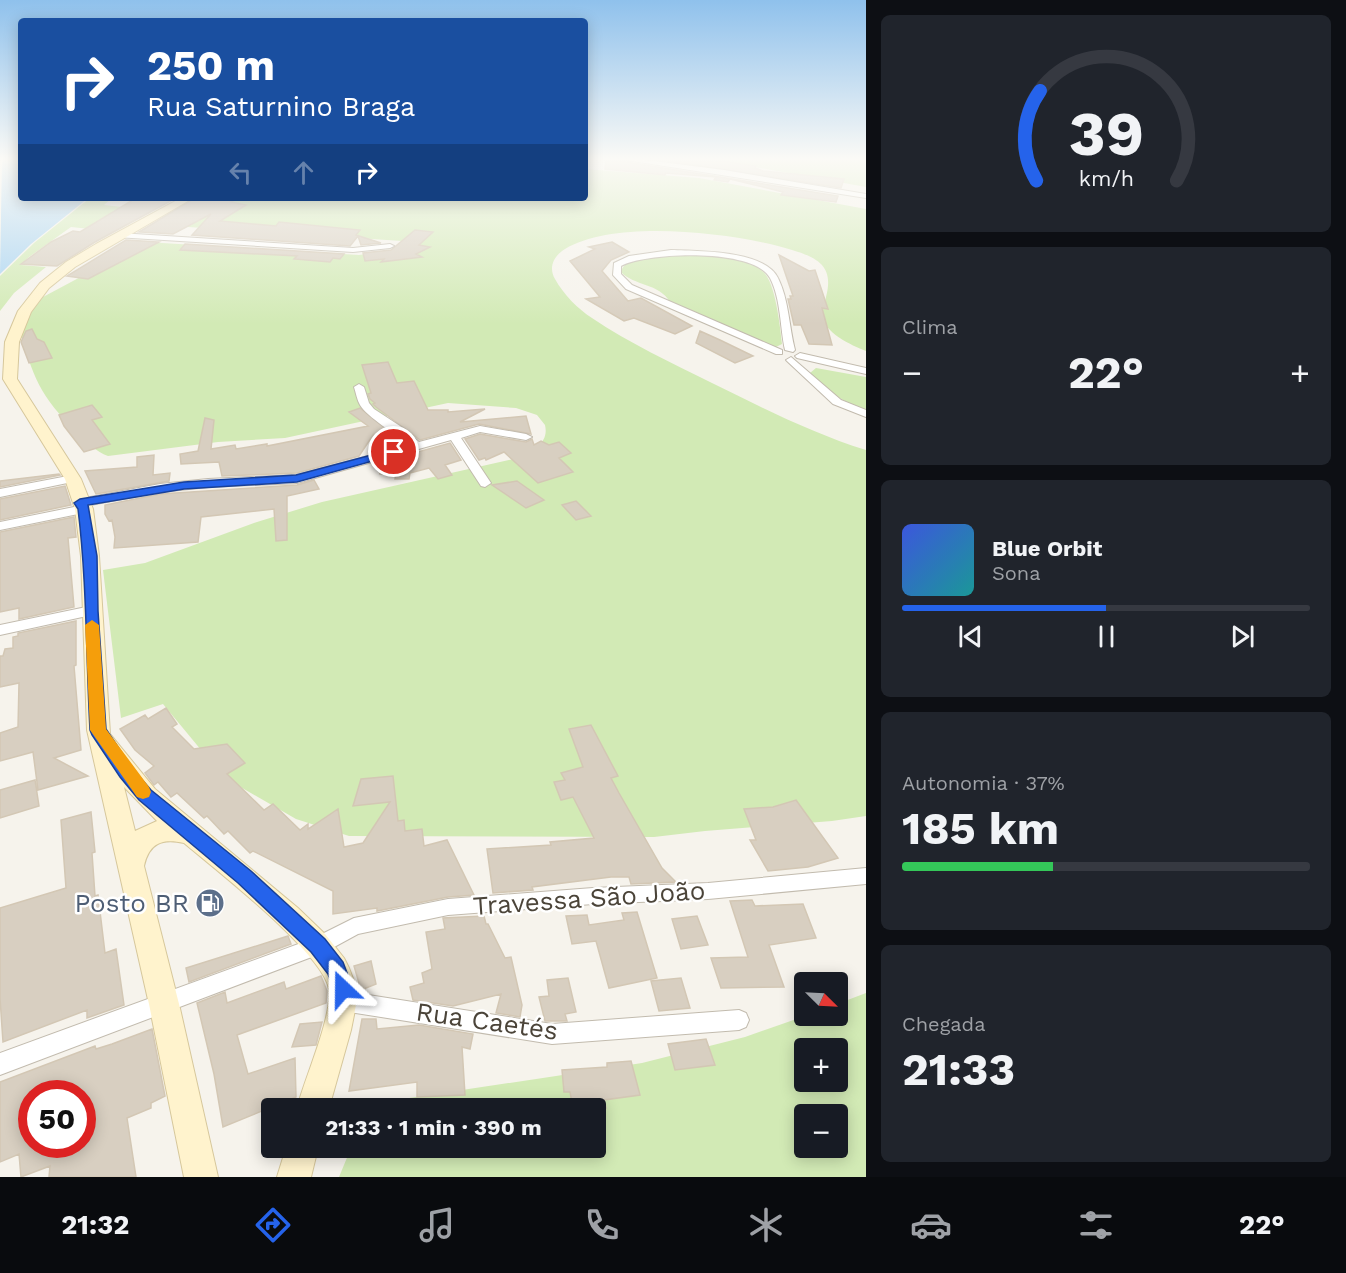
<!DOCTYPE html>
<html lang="pt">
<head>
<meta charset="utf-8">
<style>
	:root { --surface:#171b24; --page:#20242c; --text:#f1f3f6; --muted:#9ea1a6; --line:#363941; --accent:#2563eb }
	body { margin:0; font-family:"Work Sans",sans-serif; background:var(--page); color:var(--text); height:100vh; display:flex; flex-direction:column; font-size:22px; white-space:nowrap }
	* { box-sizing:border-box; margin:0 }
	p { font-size:20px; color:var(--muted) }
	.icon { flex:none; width:33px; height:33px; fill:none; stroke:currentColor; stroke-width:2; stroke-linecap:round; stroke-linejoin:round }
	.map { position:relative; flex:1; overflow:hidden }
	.details { display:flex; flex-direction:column; gap:15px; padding:15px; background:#0d0f14; width:480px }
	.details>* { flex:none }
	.guide { position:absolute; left:18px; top:18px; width:570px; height:183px; border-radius:6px; box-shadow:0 3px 15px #0003; background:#1a4fa0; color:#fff; overflow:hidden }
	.needle { width:39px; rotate:114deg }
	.tools { position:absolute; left:794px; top:972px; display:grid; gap:12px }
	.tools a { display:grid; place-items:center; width:54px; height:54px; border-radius:6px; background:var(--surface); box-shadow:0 3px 15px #0003; font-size:30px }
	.speed { position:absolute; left:18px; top:1080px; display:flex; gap:12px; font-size:30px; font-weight:700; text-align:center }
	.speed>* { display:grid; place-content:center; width:78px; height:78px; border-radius:50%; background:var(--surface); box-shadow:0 3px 15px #0003; line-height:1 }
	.speed .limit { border:9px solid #d22; background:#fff; color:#111 }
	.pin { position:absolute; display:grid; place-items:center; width:51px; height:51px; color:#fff; margin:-26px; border:3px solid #fff; border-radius:50%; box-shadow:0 2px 6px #0007 }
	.me { position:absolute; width:66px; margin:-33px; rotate:337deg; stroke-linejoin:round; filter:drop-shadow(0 0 4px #0008) }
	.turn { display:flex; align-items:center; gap:21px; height:126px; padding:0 30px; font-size:27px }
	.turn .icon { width:78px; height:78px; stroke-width:2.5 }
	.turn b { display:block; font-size:42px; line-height:51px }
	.lanes { display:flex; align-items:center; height:57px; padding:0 30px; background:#0003; justify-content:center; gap:30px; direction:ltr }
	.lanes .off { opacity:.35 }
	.big { font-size:45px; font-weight:700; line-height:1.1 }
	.details .tile { flex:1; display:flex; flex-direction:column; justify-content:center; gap:9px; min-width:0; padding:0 21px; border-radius:9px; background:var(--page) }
	.details .dial { align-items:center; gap:0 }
	.dial svg { height:156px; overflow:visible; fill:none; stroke:var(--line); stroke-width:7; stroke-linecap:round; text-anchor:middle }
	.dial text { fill:var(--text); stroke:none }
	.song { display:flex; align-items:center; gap:18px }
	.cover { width:72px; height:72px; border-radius:9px; background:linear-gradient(135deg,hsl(230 70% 55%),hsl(180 70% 35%)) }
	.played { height:6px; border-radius:3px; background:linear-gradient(90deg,var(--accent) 50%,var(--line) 50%) }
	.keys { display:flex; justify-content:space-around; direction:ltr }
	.heat { display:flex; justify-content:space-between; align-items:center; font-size:33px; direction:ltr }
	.charge { height:9px; border-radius:4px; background:linear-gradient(90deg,#34c759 37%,var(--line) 0) }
	.trip { position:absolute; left:261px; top:1098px; width:345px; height:60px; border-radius:6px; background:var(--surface); box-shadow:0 3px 15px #0003; font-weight:700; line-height:60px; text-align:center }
	.dock { display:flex; height:96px; justify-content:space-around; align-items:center; background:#090b0e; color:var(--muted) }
	.dock .icon { width:42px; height:42px }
	.dock .on { color:var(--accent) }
	.dock b { font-size:27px; color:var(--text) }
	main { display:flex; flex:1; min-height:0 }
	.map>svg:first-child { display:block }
	.green { fill:#d2eab5; fill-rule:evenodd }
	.water { fill:#a9d4f2 }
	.building { fill:#d8cfc1; stroke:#d3c7b4; stroke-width:1.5; fill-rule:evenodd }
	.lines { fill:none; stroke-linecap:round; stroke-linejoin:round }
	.minor-casing { stroke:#c2bbae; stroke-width:2 }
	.secondary-casing { stroke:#d6c79b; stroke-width:2 }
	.minor { fill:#fff; fill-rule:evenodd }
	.secondary { fill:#fff3cd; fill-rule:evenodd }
	.route { fill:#2563eb; stroke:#184099; stroke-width:1.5 }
	.slow { fill:#f59e0b }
	.labels { text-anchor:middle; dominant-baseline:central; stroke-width:5; stroke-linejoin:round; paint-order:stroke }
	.near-street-label { font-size:26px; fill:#4b4439; stroke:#fff }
	.near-service-label { font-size:26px; fill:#4e5e75; stroke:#fff; text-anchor:end }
</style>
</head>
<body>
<main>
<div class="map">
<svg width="866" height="1177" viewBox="0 0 866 1177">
	<rect width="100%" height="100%" fill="#f6f3ec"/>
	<!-- green -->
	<path class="green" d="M 705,159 L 866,159 L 866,187 L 716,160 Z
		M 585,169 L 699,178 L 866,209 L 866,351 C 851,345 824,333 822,315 C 822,309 825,303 826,297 C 834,267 819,258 792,250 C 737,233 616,218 565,249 C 554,256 548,267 555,279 C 564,295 578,309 592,318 C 629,343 672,363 712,383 C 763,408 812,433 866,450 L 866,816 L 832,821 L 705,831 L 654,837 L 349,836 L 296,819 L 230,781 L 216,768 L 163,704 L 121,718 L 103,570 L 145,563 L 257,522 L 322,502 L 522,457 C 535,449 549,442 545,425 L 537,415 L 516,408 L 448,403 L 285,438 L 218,442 L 108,456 C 96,452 88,442 79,434 C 38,395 34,378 18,325 L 36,301 L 43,297 L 146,242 L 359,255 L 389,251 L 402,241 L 173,226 L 205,198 L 585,198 Z
		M 90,198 L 112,198 L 104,205 L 131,208 L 100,230 L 71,227 L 29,257 L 21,265 L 46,267 L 14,293 L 0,311 L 0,276 L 34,243 Z
		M 671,255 C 695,255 751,254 766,275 C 776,289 780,326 782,344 L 774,348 L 670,302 C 659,283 634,286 621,272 C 624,256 658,257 671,255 Z
		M 816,368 L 866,377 L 866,410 C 843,403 827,390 810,373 Z
		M 866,993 L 866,1177 L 339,1177 L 351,1148 L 596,1148 L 596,1108 L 379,1108 L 387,1102 L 396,1100 L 642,1063 L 745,1037 L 805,1016 L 837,1016 L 837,1004 ZM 804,1048 L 837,1048 L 837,1082 L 804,1082 ZM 804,1114 L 837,1114 L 837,1148 L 804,1148 Z"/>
	<!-- water -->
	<path class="water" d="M 2,159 L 21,159 L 21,198 L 88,198 L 31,244 L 0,274 Z"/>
	<!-- building -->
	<path class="building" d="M 606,159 L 618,159 L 620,161 L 838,196 L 836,202 L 781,195 L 783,192 L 730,179 L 728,182 L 714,180 L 716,177 L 666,173 L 665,175 L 605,169 Z
		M 655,159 L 723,159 L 721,161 L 756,166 L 755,168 L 763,171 L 844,179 L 841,188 Z
		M 136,198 L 176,198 L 95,242 L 57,266 L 21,264 L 51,242 L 73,231 L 80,232 Z
		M 195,198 L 239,198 L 231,202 L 246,205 L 220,221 L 276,226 L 279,222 L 360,230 L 356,235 L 381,243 L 361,245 L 358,236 L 350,246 L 192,235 L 211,214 L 173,234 L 139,232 Z
		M 415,230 L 433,232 L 419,245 L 430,247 L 416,254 L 422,257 L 381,262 L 384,259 L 365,261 L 363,253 L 391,250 Z
		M 126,240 L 159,242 L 88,279 L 67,276 Z
		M 612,242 L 629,252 L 611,260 L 602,271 L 628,301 L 641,298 L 692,326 L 675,334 L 634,318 L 624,321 L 586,299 L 600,297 L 570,261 L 595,249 L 589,247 Z
		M 185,244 L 344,254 L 340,259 L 333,258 L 330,262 L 294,259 L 297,256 L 180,250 Z
		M 779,255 L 809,271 L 815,270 L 828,309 L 822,308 L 832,345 L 809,344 L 801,325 L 794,325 L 788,299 L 791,299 L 790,296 L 793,296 Z
		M 32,329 L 37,339 L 44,342 L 52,358 L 29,363 L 21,342 L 26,331 Z
		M 700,331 L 720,340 L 753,356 L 735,363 L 696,343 Z
		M 388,362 L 397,383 L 414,381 L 428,410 L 448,410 L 448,412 L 485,409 L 460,422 L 526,416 L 531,434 L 479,424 L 420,440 L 376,407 L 373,404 L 375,403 L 370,399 L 368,394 L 371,393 L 362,365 Z
		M 92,405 L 102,417 L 92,420 L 110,444 L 84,452 L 64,426 L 59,415 Z
		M 360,408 L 404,444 L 376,451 L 373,435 L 359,456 L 297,473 L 222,476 L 219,462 L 181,464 L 180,454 L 198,451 L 205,418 L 214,420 L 211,449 L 235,445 L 236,449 L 267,444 L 267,446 L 368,426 L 349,412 Z
		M 480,434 L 526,442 L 532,439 L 534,445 L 541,441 L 549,445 L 559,442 L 571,453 L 559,458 L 573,472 L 538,483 L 504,452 L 486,460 L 485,458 L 479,460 L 465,439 Z
		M 450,443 L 461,460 L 445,465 L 452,475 L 438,479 L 429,468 L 410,473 L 409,479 L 395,479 L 396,473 L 380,474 L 378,463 Z
		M 154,455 L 153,475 L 170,473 L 169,481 L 96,494 L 85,471 L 137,467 L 137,457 Z
		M 59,474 L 60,475 L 0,487 L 0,481 Z
		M 314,480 L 319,489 L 287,496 L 287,540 L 276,541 L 274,509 L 201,517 L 198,542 L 114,548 L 115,537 L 112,520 L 109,521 L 105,514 L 105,505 L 160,494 L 297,485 Z
		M 517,481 L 544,500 L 526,508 L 492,485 Z
		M 65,486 L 71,505 L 0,520 L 0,499 Z
		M 576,501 L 591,516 L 576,520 L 562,505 Z
		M 74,517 L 76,537 L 68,538 L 74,607 L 19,619 L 19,608 L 0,612 L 0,532 Z
		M 76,621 L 76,665 L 74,666 L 81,750 L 54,758 L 88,776 L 38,790 L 33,752 L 0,761 L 0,733 L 18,727 L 19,683 L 0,687 L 0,656 L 3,656 L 5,649 L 13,648 L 13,637 L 18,636 L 18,633 Z
		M 166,708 L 177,724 L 172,727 L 194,749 L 227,744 L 245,763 L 227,774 L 264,810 L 273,804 L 300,830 L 308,824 L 308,829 L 338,809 L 344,847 L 363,843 L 390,802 L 353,806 L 361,779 L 393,776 L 398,821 L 404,820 L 405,831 L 422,829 L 424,846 L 447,840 L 474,895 L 448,897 L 377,911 L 377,908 L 333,914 L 333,891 L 253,851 L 250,853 L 228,831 L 224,834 L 207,816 L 204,818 L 177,793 L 171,797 L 158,782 L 154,785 L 145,773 L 154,766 L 135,750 L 120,729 L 145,715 L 148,719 Z
		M 591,725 L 618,776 L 611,778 L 619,793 L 662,868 L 676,882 L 631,884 L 629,877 L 611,877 L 532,887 L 533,890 L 493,893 L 487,849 L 551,845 L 550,842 L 594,838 L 573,797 L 561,800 L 554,782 L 565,780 L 561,773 L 583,767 L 569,729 Z
		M 35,780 L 39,806 L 0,818 L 0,790 Z
		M 796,800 L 838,858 L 808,867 L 768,871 L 750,840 L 756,840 L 744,809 L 773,807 Z
		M 91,812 L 95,852 L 92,853 L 95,896 L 98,895 L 105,953 L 116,949 L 124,1005 L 87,1018 L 87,1010 L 3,1042 L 0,998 L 0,908 L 66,888 L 61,820 Z
		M 752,900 L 755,906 L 803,904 L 816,938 L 769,945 L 784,987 L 721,988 L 711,958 L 748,957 L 730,901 Z
		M 637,912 L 657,978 L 609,988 L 596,941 L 572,944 L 566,916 L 587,915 L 589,925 L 624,920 L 622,913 Z
		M 484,916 L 486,924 L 488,924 L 505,958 L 511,957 L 522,1005 L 520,1017 L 496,1013 L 501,994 L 453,1006 L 413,1000 L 410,987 L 424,983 L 422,973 L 432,969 L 426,932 L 445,929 L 443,918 Z
		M 697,916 L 708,945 L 681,949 L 672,919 Z
		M 288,936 L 291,944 L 189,982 L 186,968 Z
		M 371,961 L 376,984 L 361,990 L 354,966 Z
		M 321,976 L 327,991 L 326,1003 L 237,1035 L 248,1074 L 295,1058 L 296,1097 L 223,1127 L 214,1074 L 197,1003 L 225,992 L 227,1003 L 284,982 L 286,989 Z
		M 568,978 L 576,1012 L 565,1014 L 567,1021 L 545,1021 L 539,997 L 549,996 L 547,980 Z
		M 681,978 L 690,1008 L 659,1011 L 651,981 Z
		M 362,1019 L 376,1019 L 377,1029 L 419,1025 L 473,1034 L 470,1049 L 462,1047 L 465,1095 L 417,1097 L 417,1082 L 349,1091 Z
		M 322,1022 L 316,1045 L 292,1047 L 300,1024 Z
		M 152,1029 L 165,1096 L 151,1103 L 151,1108 L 127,1118 L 136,1177 L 49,1177 L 50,1166 L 21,1177 L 19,1154 L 0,1162 L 0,1082 L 95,1046 L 96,1049 L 112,1044 ZM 32,1094 L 82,1094 L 82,1144 L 32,1144 Z
		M 706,1039 L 715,1065 L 675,1070 L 668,1044 Z
		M 631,1061 L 640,1095 L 604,1100 L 606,1108 L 573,1108 L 570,1092 L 564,1092 L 562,1070 L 607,1067 L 607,1063 Z"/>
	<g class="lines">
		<!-- minor casing -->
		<g class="minor-casing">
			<path id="minor" d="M 620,159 L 638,159 L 724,170 L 866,194 L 866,198 Z
				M 119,233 L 353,248 L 390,244 L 394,246 L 390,248 L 353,252 L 116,237 L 115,235 Z
				M 671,250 C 697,251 765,250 778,278 C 789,300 789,327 795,350 L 793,352 L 785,350 C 780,328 781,299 770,278 C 754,248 648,252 621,266 L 621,274 L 632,285 L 782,350 L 782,354 L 776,354 L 626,289 L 613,275 L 614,263 L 629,256 Z
				M 800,353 L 866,368 L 866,374 L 797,358 L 795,356 Z
				M 791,357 L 841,400 L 866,410 L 866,417 L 833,404 L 788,362 L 786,360 Z
				M 359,384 L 364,387 L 369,403 L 374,409 L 403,428 L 419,442 L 480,426 L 526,434 L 532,437 L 526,440 L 480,432 L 461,438 L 491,483 L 485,487 L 481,486 L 451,440 L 297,483 L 208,487 L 160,492 L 85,506 L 90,509 L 88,512 L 0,530 L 0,522 L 79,506 L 74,503 L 80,499 L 160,484 L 208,479 L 297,475 L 409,445 C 396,434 367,417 360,405 C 357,400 356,393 354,387 Z
				M 73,475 L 79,479 L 77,481 L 0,497 L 0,489 Z
				M 91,606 L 98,611 L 96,614 L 0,635 L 0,625 Z
				M 866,868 L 866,884 L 708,899 L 593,904 L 448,915 L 358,934 L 325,952 L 0,1075 L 0,1053 L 312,939 L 354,918 L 448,899 L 593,888 L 708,883 Z
				M 343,991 L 552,1024 L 739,1010 L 746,1013 L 749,1020 L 746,1027 L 739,1030 L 552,1044 L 343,1011 L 336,1008 L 333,1001 L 336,994 Z"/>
		</g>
		<!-- secondary casing -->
		<g class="secondary-casing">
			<path id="secondary" d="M 181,198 L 193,198 L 75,267 L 49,288 L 31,312 L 19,342 L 17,379 L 81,479 L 93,509 L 99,556 L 110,734 L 155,789 L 298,908 L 325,934 L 344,958 L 349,968 L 357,989 L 357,1000 L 351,1030 L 329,1108 L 297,1108 C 304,1080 333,1015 329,989 C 323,953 215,869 184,843 C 162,838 149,843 144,866 L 179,1004 L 218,1177 L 184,1177 L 149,1004 L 87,730 L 81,556 L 75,509 L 65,479 L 3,379 L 5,342 L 18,311 L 40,283 L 66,262 L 96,244 ZM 124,787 L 157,821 L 135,831 Z
				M 286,1148 L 318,1148 L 311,1177 L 277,1177 Z"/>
		</g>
		<!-- minor -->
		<use href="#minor" class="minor"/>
		<!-- secondary -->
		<use href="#secondary" class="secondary"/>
	</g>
	<!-- sky -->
	<linearGradient id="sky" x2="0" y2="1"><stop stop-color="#8fc1ec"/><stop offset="0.49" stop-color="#fbfaf6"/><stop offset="1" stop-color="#fbfaf6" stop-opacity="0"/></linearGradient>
	<rect width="866" height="324" fill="url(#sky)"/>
	<!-- route -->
	<path class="route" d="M 394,449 L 398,450 L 398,454 L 297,482 L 184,489 L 88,505 L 97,556 L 98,611 L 106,729 L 132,768 L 151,790 L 251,871 L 325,939 L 343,962 L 353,989 L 350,996 L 343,999 L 336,996 L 328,974 L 311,952 L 238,883 L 139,800 L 120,777 L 92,735 L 90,730 C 86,657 87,582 78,509 L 74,503 L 80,499 L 184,482 L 296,475 Z"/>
	<!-- slow -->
	<path class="slow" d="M 92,620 L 99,625 L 106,729 L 149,787 L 151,792 L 149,797 L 143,799 L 137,797 L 90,730 L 85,625 Z"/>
	<!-- icons -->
	<defs>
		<g id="fuel-disc" transform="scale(1.5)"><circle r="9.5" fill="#5c6f8a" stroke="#fff"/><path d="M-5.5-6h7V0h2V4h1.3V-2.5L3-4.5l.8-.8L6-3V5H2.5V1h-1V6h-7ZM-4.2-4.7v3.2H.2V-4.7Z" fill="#fff"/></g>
	</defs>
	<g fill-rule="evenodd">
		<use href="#fuel-disc" x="210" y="903"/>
	</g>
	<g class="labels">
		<!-- near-street labels -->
		<g class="near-street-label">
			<text transform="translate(589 898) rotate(-4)">Travessa São João</text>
			<text transform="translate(487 1021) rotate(8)">Rua Caetés</text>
		</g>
		<!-- near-service labels -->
		<g class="near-service-label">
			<text x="189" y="903">Posto BR</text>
		</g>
	</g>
</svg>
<div class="tools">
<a><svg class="needle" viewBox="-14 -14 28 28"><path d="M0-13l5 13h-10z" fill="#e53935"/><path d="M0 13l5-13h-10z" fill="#9ea1a6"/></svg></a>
<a>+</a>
<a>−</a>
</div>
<div class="speed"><div class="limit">50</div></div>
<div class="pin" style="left:394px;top:452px;background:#d93025"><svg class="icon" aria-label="arrive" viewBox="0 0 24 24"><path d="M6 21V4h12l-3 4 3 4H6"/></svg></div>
<svg class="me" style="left:343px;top:989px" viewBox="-20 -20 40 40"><path d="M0-17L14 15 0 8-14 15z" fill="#2563eb" stroke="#fff" stroke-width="4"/></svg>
<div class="trip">21:33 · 1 min · 390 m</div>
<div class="guide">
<div class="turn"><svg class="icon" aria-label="right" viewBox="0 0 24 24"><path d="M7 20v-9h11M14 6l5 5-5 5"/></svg><div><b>250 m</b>Rua Saturnino Braga</div></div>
<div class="lanes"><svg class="icon off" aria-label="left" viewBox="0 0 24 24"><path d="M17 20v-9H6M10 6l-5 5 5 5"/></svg><svg class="icon off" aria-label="ahead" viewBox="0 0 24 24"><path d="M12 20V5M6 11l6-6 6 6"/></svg><svg class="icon" aria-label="right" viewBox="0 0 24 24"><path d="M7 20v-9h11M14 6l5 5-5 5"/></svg></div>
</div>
</div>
<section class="details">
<div class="tile dial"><svg viewBox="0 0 100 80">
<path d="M14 69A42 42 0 1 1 86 69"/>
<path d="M14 69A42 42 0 0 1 16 23" stroke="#2563eb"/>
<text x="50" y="56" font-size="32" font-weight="700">39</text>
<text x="50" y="72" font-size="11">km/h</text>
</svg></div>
<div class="tile"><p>Clima</p>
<div class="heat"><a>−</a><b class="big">22°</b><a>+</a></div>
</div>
<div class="tile">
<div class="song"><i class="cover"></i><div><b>Blue Orbit</b><p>Sona</p></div></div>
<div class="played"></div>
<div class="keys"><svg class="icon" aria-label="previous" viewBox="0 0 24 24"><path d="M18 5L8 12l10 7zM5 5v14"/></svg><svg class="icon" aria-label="pause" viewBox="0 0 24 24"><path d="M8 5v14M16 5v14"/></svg><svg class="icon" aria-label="next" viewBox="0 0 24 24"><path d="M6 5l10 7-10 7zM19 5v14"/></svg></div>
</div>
<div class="tile"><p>Autonomia · 37%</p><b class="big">185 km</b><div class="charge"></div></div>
<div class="tile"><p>Chegada</p><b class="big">21:33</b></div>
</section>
</main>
<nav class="dock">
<b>21:32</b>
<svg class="icon on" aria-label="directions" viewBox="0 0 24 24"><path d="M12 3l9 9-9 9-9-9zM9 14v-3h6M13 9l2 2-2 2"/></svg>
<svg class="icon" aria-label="music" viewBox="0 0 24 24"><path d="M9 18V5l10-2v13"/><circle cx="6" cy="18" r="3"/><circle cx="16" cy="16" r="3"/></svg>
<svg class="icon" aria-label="phone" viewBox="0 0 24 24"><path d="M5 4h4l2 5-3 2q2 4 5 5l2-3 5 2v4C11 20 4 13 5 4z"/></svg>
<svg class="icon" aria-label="climate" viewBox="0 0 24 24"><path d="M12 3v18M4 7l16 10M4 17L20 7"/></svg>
<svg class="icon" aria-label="car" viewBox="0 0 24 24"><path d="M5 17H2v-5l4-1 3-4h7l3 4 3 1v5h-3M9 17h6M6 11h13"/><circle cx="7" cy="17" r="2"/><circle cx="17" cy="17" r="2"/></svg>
<svg class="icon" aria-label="filters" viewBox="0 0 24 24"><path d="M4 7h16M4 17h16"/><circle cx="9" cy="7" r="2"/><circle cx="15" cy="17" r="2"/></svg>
<b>22°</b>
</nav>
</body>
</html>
